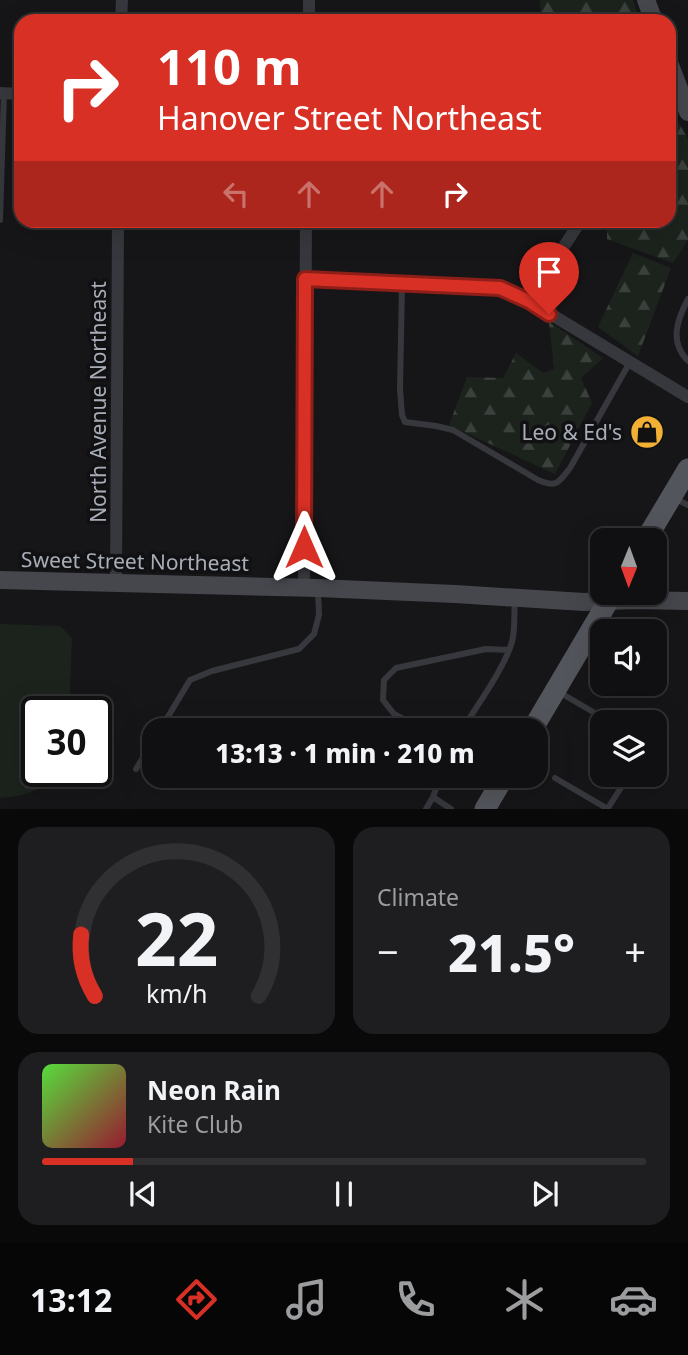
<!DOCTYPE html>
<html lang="en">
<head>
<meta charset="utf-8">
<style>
	:root { --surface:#101012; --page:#1e1e20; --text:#f1f3f6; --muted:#9c9d9f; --line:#303032; --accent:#d93025 }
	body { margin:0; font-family:"Noto Sans",sans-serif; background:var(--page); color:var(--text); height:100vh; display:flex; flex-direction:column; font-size:26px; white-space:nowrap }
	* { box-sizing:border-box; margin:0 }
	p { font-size:23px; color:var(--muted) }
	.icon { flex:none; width:38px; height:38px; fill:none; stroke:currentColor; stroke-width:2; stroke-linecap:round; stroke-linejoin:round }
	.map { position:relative; height:809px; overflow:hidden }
	.details { display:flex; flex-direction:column; gap:18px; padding:18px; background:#09090a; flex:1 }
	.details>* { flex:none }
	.top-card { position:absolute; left:14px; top:14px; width:662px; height:214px; border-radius:21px; box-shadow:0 7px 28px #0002,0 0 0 2px var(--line); background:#d93025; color:#fff; overflow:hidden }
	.needle { width:46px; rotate:181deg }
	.buttons { position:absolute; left:590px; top:528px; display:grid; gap:14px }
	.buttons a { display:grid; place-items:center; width:77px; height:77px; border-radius:14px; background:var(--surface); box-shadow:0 7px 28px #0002,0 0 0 2px var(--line); font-size:35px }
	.speed { position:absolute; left:21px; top:696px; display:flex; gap:14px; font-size:35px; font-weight:700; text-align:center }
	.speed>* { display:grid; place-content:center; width:91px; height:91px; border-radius:50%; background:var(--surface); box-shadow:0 7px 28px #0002,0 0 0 2px var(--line); line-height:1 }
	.speed .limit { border:4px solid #111; border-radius:10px; background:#fff; color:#111 }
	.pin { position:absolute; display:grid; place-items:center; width:60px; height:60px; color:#fff; margin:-72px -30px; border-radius:50% 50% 50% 0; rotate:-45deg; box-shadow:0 0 7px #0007 }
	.pin .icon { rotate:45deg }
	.me { position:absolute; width:77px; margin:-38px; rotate:0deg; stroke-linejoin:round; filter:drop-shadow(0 0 5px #0008) }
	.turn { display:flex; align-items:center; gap:24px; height:147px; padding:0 28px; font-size:32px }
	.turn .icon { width:91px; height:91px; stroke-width:2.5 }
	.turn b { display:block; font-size:49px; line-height:60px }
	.lanes { display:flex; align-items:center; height:66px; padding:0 28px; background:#0003; justify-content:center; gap:35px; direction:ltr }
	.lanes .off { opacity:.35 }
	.big { font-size:52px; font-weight:800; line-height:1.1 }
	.details .card { flex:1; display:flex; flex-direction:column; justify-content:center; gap:10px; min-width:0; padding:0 24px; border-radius:21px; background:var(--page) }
	.details .dial { align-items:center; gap:0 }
	.dial svg { height:182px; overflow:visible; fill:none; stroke:var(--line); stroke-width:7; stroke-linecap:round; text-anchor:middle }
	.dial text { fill:var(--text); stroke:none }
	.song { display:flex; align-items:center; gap:21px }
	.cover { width:84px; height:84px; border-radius:10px; background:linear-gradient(135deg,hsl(110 70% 55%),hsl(350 70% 35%)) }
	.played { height:7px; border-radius:4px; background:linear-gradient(90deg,var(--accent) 15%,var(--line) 15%) }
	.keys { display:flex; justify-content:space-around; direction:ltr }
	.heat { display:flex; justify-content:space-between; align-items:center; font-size:38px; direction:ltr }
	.details .tiles { flex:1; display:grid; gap:18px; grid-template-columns:1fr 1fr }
	.card:last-child { grid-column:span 2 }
	.trip { position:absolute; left:142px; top:718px; width:406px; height:70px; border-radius:21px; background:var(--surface); box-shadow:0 7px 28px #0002,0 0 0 2px var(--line); font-weight:800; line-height:70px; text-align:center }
	.tab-bar { display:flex; height:112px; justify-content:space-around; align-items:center; background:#060607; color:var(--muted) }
	.tab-bar .icon { width:49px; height:49px }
	.tab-bar .selected { color:var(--accent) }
	.tab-bar b { font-size:32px; color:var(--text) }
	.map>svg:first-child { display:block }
	.forest { fill:url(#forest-firs) }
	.garden { fill:#1c231d }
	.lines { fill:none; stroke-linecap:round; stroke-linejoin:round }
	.lane { stroke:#37383d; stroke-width:6 }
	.street { stroke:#37383d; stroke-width:12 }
	.secondary { stroke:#45474d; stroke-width:18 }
	.primary { stroke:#53555c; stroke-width:21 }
	.route-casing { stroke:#8d1f18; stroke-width:18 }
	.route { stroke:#d93025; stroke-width:12 }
	.labels { text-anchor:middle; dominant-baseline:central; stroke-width:7; stroke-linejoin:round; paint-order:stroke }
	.street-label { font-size:21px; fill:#a8adb8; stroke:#111113 }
	.poi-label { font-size:21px; fill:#a8adb8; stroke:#111113; text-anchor:end }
</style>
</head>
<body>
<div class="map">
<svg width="688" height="809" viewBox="0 0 688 809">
	<defs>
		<pattern id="forest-firs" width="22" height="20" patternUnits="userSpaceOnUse" patternTransform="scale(1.75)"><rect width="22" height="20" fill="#1c231d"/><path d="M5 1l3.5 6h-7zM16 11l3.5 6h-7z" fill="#3a403c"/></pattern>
	</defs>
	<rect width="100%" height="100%" fill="#161618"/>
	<!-- forest -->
	<path class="forest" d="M 540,0 L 633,0 L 640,21 L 541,21 Z
		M 669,105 L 688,139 L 688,240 L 673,263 L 607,239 L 607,221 L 668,220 Z
		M 633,253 L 671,268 L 638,356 L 598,327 Z
		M 549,322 L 603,358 L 581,378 L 592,403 L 555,474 L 449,425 L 467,377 L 503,378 L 516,353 L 543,373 L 554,369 Z"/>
	<!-- garden -->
	<path class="garden" d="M 0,624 L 60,626 L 72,638 L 69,712 L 37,712 L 37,772 L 67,772 L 67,776 C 45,787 25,797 0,798 Z"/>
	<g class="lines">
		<!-- lane -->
		<path class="lane" d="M 0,220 L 4,93
			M 402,284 L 400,389 L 402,415 L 405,422 L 436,426 L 453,430 L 538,480 C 557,488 558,483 570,468 L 630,362
			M 688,299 C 677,320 669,342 688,361
			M 674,498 L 688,505
			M 559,692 L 612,723
			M 160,730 L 190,680 L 212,671 L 299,649 L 314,634 L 319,615 L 318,590
			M 423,730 L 394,714 L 383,700 L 384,680 L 396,668 L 486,649 L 509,650
			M 462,730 C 476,707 509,662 513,637 C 515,625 514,611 515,598
			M 136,769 L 154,740
			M 555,778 L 608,809
			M 433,797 L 451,809
			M 608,808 L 629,775
			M 426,809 L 433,797 L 441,775"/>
		<!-- street -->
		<path class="street" d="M 121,21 L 122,0
			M 309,21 L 309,0
			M 0,93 L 21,94
			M 305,279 L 500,288 L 529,301 L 688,397
			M 529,301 L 581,220
			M 116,583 L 118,220
			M 304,588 L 306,220"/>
		<!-- secondary -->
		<path class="secondary" d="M 646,0 L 654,21
			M 668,60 L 688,112
			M 0,580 L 318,588 L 455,594 L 584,602 L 634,600 L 688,601"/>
		<!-- primary -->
		<path class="primary" d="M 645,541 L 688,469
			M 532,730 L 613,593
			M 485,809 L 505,775"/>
	</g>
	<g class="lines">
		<!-- route casing -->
		<g class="route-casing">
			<path id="route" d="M 304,547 L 305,279 L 500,288 L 529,301 L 549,314"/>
		</g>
		<!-- route -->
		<use href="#route" class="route"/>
	</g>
	<!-- icons -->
	<defs>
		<g id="shop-disc" transform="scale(1.75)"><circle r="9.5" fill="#f2b134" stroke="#111113"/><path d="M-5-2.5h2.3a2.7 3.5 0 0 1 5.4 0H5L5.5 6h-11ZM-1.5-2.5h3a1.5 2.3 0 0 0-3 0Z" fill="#111"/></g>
	</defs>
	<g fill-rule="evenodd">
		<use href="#shop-disc" x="647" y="432"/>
	</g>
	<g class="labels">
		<!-- street labels -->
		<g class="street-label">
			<text transform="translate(98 402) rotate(-90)">North Avenue Northeast</text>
			<text transform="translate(135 561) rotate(1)">Sweet Street Northeast</text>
		</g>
		<!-- poi labels -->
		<g class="poi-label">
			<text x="622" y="432">Leo &amp; Ed's</text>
		</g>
	</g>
</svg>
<div class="buttons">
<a><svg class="needle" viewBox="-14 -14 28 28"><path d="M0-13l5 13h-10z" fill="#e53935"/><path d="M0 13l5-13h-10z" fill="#9c9d9f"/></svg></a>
<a><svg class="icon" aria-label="sound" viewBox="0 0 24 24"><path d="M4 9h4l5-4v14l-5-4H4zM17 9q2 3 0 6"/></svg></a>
<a><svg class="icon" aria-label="layers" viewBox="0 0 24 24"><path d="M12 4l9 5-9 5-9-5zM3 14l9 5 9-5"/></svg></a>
</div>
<div class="speed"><div class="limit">30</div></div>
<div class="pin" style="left:549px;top:314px;background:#d93025"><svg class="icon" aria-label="arrive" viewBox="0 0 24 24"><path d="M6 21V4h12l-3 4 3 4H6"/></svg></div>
<svg class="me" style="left:304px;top:547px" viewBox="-20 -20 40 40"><path d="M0-17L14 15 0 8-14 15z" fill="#d93025" stroke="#fff" stroke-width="4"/></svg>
<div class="trip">13:13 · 1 min · 210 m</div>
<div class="top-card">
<div class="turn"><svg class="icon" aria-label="right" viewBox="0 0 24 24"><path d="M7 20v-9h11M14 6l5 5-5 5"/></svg><div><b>110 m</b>Hanover Street Northeast</div></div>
<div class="lanes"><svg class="icon off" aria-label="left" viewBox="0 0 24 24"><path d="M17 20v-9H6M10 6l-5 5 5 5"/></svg><svg class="icon off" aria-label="ahead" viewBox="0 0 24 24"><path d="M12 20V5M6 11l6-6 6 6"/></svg><svg class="icon off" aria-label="ahead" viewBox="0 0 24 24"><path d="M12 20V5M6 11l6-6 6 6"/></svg><svg class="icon" aria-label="right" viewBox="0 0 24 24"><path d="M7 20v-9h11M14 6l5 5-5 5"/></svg></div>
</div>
</div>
<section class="details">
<div class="tiles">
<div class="card dial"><svg viewBox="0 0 100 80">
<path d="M14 69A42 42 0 1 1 86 69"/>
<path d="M14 69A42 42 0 0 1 8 42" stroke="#d93025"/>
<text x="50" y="56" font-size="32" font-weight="700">22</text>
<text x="50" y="72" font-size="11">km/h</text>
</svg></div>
<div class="card"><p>Climate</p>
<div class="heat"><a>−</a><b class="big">21.5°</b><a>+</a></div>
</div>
<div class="card">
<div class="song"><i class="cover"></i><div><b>Neon Rain</b><p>Kite Club</p></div></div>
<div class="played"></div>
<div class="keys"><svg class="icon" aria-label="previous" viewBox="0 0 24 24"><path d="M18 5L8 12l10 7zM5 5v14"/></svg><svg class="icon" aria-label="pause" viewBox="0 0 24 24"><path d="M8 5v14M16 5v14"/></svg><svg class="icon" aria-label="next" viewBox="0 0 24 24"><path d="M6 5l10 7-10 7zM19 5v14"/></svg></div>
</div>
</div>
</section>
<nav class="tab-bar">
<b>13:12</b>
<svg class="icon selected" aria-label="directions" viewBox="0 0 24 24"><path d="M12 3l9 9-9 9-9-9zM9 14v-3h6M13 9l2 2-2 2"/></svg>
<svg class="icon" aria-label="music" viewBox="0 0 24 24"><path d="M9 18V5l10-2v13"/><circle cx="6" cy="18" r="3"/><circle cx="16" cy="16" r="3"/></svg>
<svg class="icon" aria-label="phone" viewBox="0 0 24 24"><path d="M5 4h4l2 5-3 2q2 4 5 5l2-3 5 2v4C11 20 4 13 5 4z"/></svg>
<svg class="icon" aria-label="climate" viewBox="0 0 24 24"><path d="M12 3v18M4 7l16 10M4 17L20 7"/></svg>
<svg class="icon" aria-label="car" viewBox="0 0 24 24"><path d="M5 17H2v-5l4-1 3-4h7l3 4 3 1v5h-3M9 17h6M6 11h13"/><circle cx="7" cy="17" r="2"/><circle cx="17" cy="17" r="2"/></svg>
</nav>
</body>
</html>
